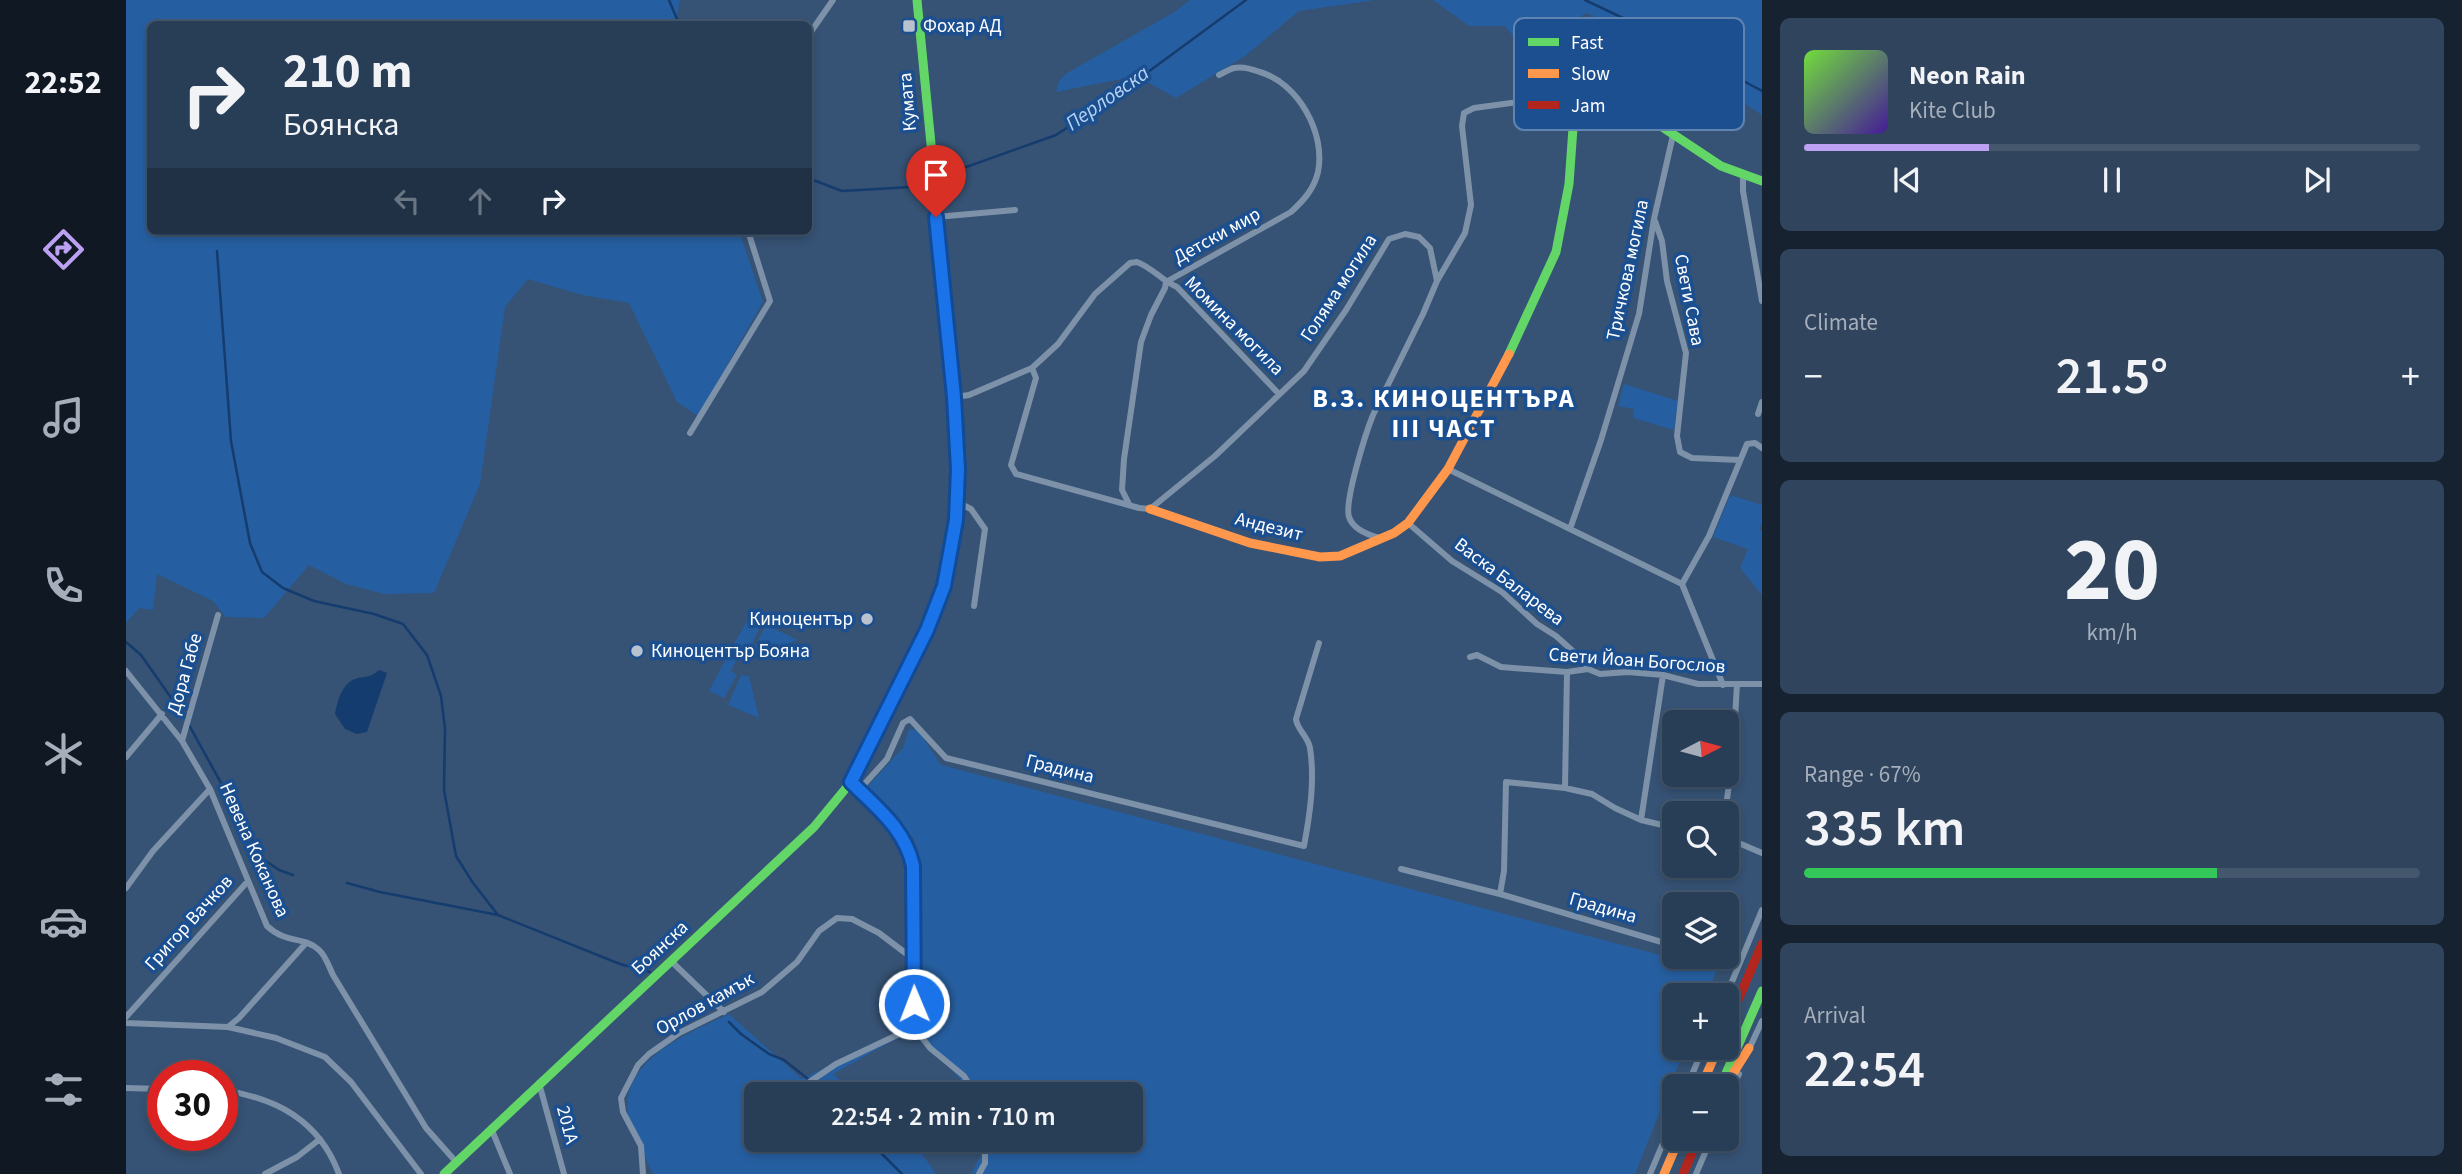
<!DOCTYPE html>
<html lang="en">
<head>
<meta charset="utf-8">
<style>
	:root { --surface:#283e57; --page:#30455d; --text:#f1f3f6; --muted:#a5aeba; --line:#44576d; --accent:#bca0f2 }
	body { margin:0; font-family:"Source Sans 3",sans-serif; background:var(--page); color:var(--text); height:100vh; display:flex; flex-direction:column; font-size:26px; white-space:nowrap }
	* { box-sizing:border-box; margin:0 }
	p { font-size:23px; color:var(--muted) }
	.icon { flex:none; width:38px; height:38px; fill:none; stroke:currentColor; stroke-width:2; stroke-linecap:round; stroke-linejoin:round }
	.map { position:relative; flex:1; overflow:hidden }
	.panel { display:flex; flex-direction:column; gap:18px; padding:18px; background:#162230; width:700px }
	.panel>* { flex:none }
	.guide { position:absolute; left:21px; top:21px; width:665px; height:214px; border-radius:10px; box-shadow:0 4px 10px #0003,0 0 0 2px var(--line); background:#283e57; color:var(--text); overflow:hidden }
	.needle { width:46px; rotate:84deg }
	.buttons { position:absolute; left:1536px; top:710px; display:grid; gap:14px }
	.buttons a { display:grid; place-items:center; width:77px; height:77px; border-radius:10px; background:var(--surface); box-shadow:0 4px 10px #0003,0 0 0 2px var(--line); font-size:35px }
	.speed { position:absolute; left:21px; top:1060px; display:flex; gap:14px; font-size:35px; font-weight:700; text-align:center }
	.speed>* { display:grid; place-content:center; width:91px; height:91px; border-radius:50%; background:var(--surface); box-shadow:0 4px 10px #0003,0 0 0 2px var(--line); line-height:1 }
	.speed .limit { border:10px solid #d22; background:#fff; color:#111 }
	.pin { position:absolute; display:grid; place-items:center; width:60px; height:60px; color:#fff; margin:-72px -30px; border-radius:50% 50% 50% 0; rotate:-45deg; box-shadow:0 0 7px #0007 }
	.pin .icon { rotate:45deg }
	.me { position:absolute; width:77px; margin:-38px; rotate:359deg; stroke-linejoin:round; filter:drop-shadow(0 0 5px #0008) }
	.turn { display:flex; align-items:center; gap:24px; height:147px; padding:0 21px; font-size:32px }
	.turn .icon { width:91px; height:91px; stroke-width:2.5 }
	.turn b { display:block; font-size:49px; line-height:60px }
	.lanes { display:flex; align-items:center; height:66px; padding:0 21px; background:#0003; justify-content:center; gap:35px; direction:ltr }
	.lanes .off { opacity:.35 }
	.big { font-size:52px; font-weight:600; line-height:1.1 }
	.panel .tile { flex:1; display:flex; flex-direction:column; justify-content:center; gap:10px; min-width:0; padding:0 24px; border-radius:10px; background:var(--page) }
	.panel .dial { align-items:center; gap:0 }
	.dial b { font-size:91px; line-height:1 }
	.song { display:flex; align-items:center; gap:21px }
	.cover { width:84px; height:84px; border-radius:10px; background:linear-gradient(135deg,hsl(100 70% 55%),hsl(260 70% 35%)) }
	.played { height:7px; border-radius:4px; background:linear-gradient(90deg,var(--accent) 30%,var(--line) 30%) }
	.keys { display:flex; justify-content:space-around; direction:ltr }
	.heat { display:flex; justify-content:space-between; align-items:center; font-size:38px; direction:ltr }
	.charge { height:10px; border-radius:5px; background:linear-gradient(90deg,#34c759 67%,var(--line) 0) }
	.trip { position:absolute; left:618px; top:1082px; width:399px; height:70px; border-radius:10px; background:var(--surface); box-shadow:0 4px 10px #0003,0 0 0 2px var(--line); font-weight:600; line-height:70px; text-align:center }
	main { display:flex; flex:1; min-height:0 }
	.menu { display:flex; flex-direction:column; width:126px; justify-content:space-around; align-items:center; background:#101923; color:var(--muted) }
	.menu .icon { width:49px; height:49px }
	.menu .selected { color:var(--accent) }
	.menu b { font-size:32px; color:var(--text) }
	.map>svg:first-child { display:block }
	.green { fill:#265fa1 }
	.water { fill:#153c6e }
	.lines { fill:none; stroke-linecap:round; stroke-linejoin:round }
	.stream { stroke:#153c6e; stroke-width:2.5 }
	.street { stroke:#7d92a8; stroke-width:6 }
	.fast { stroke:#63d668; stroke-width:9 }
	.slow { stroke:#ff974d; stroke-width:9 }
	.jam { stroke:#b3261e; stroke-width:9 }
	.route-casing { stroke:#114b97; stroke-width:18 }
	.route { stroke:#1a73e8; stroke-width:12 }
	.poi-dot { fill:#b9c2ce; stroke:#1b4f8f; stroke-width:2.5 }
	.labels { text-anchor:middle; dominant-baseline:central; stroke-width:7; stroke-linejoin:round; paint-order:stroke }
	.poi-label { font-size:19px; fill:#fff; stroke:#1b4f8f; text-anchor:start }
	.street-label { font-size:19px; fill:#fff; stroke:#1b4f8f }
	.water-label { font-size:21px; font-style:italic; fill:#b5d3f5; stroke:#1b4f8f }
	.district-label { font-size:26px; font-weight:bold; letter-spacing:2px; fill:#fff; stroke:#1b4f8f }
	.key { fill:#1b4f8f; stroke:#5f84b1; stroke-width:2 }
	.key-label { font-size:19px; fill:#fff }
</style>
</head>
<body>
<main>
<nav class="menu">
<b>22:52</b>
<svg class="icon selected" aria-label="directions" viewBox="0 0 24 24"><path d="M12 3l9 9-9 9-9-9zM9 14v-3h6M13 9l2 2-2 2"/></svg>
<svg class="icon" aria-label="music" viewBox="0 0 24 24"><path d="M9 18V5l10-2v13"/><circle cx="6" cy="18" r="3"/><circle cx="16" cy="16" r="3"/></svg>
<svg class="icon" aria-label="phone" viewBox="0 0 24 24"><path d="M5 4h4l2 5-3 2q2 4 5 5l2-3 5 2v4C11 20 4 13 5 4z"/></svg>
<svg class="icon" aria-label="climate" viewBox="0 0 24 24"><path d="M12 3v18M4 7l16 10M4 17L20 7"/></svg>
<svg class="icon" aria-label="car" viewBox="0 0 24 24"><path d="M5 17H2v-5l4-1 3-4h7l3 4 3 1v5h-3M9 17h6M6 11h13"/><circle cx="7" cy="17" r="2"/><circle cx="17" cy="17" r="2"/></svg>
<svg class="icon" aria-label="filters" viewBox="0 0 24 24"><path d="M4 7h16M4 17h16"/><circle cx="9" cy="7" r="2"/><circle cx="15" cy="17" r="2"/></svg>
</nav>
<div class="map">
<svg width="1636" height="1174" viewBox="0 0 1636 1174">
	<rect width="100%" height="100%" fill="#365274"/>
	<!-- green -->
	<path class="green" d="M 0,0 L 554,0 L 549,24 L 24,24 L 24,231 L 613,231 L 637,302 L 572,416 L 551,402 L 503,303 L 456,295 L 402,279 L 379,307 L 354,484 L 308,593 L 258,594 L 220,584 L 183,565 L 138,618 L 100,617 L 87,601 L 31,574 L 27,610 L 13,608 L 0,623 Z
		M 1064,0 L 1249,0 L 1173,11 L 1119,56 L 1050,98 L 1010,76 L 930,92 L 933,81 L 941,73 L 1050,11 Z
		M 1307,0 L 1636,0 L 1636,115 L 1557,64 L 1461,13 L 1396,47 L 1379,26 L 1343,26 Z
		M 1498,384 L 1552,401 L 1548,430 L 1507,418 L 1508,409 L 1492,406 Z
		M 1604,495 L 1636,505 L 1636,524 L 1633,529 L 1636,531 L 1636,595 L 1614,568 L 1622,549 L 1587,537 Z
		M 622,619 L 636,622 L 625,647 L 616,648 L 611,653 L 605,649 Z
		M 640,625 L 672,640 L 633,655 L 628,649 Z
		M 601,657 L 610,661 L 605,671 L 611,675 L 598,698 L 583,691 Z
		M 615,675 L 623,676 L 633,718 L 602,705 Z
		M 783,729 L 792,730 L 815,765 L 1591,970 L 1580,996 L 1549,996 L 1549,1048 L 1559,1048 L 1509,1174 L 845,1174 L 855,1155 L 856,1139 L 1004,1139 L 1004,1094 L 846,1094 L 829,1073 L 784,1031 L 707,1074 L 730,1094 L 630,1094 L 630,1139 L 786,1139 L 810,1174 L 527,1174 C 520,1157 504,1131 502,1114 C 495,1059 563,1033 603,1014 L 676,1079 L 789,1023 L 793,854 L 788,839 L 740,788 L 777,748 Z"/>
	<!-- water -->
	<path class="water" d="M 253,670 L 261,673 L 241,732 L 231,734 L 219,729 L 209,714 C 212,700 216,682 232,678 C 241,677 246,676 253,670 Z"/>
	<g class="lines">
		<!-- stream -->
		<path class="stream" d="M 543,0 L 553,24
			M 1459,0 L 1516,27 L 1636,91
			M 829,171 L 930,135 L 988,97 L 1120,0
			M 682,178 L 716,191 L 785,187
			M 91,251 L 105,441 L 124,543 L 136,572 L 157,588 L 188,601 L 248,614 L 277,624 L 301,655 L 315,696 L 319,729 L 318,790 L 330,856 L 347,883 L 372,915
			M 0,642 L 15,655 L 60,719
			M 63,725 L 137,859 L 153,870 L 167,875
			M 221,883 L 254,892 L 372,915 L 494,964 L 524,972
			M 603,1022 L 615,1034 L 643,1054 L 658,1060 L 682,1079
			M 689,1085 L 697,1094
			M 741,1139 L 776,1174"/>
		<!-- street -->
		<path class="street" d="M 682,36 L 707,0
			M 1617,175 L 1617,191 L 1636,301
			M 810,217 L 889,210
			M 1529,221 L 1536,241 L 1541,281 L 1560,353 L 1551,436 L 1554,452 L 1566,458 L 1614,460
			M 1040,282 L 1165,212 C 1178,200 1188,189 1192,172 C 1200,133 1172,83 1134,72 C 1126,69 1117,66 1108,68 C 1103,69 1098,73 1093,75
			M 906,368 L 910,378 L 885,465 L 890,474 L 1013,508 L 1024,509 L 1089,456 L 1178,371 L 1220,310 L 1263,239 L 1279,234 L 1293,237 L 1304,248 L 1311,281
			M 829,397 L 843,395 L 906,368 L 932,344 L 969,294 L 1004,263 L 1011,262 C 1027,268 1036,281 1051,287 L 1153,394
			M 1632,414 L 1636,402
			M 564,433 L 644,301 L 622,231
			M 1322,469 L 1556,584
			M 831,502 L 845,509 L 859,529 L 848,606
			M 1003,504 L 996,490 L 998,459 L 1015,342 L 1025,315 L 1039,288 L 1040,282
			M 1282,523 L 1326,561 L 1376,592 L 1411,624 L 1430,636 L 1457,660 L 1462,669
			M 1444,529 L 1475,440 L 1513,314 L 1528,219 L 1547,135
			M 1254,538 C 1242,535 1227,529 1223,517 C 1218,502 1240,432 1247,415 L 1297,314 L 1311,281 L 1339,233 L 1345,205 L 1336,126 L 1338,113 L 1348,108 L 1460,93 L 1472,98
			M 1556,584 L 1583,536 L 1621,444 L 1629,443 L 1636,448
			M 1556,584 L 1597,685
			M 1344,657 L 1351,655 L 1375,667 L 1441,672 L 1462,669 L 1474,674 L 1502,672 L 1537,675 L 1572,684 L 1636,684
			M 0,671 L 56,741 L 84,789 L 141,926 C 160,944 178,936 193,950 C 200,956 203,967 207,975 L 300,1128 L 331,1163
			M 56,741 L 92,615
			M 0,757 L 36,714
			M 725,782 L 778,838 L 787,866 L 788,1027 L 804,1048 L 838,1076 L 849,1094
			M 1439,788 L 1441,672
			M 733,790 L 761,759 L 777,723 L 784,719 L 820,758 L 1178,846 C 1184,814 1189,780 1184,748 C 1182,736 1171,730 1170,719 L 1193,643
			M 1599,814 L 1607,755 L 1611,684
			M 1515,820 L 1537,675
			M 1601,838 L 1636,853
			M 1275,869 L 1374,894 L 1549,946
			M 0,888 L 27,851 L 84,789
			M 1374,894 L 1378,871 L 1380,782 L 1439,788 L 1466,794 L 1489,808 L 1515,820 L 1549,828
			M 1583,957 L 1612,967
			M 545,961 L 598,1012
			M 1600,996 L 1636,910
			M 0,1017 L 122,881
			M 0,1023 L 102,1027 L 150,1038 L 199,1057 L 225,1082 L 295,1174
			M 102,1027 L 113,1018 L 180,943
			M 1624,1047 L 1636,1021
			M 413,1083 L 438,1174
			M 1561,1087 L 1577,1048
			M 0,1088 L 37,1089
			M 673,1089 L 710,1064 L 788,1027
			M 96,1090 C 150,1098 193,1120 213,1174
			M 1601,1101 L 1613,1074
			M 365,1128 L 384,1174
			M 139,1174 L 171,1157 L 194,1139
			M 517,1174 L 515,1146 L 497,1112 L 495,1098 L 512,1065 L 523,1054 L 553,1033 L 636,992 L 671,962 L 693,931 L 711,918 L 726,919 L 753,933 L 786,958
			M 853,1174 L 859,1163 L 859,1139
			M 1524,1174 L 1549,1115
			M 1570,1174 L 1585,1139"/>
		<!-- fast -->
		<path class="fast" d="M 791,0 L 812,216
			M 1383,354 L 1430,252 L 1443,184 L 1447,128 L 1456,109 L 1472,98 L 1497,101 L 1595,166 L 1636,181
			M 1594,1087 L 1636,991
			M 318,1174 L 688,827 L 725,782 L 801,630 L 818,586 L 830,520 L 832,459"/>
		<!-- slow -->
		<path class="slow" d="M 812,216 L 829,397 L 832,459
			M 1024,509 L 1124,543 L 1194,557 L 1214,556 L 1268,533 L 1282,523 L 1322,469 L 1383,354
			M 1606,1075 L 1623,1048
			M 1575,1087 L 1592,1048
			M 1538,1174 L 1553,1139"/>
		<!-- jam -->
		<path class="jam" d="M 1601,1026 L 1636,944
			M 1557,1174 L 1572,1139"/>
	</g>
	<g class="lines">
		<!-- route casing -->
		<g class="route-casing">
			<path id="route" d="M 788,1004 L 787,866 C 779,829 751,808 725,782 L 801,630 L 818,586 L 830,520 L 832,469 L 828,397 L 810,217"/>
		</g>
		<!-- route -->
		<use href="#route" class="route"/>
	</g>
	<!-- markers -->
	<g class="poi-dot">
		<rect x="776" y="19" width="14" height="14" rx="3.5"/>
		<circle cx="741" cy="619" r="7"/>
		<circle cx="511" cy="651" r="7"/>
	</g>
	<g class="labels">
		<!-- poi labels -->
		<g class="poi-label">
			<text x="797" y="26">Фохар АД</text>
			<text x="727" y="619" text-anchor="end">Киноцентър</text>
			<text x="525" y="651">Киноцентър Бояна</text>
		</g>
		<!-- street labels -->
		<g class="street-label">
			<text transform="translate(782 102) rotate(-95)">Кумата</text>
			<text transform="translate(1091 236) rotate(-29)">Детски мир</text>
			<text transform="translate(1502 270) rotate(-78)">Тричкова могила</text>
			<text transform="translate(1213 288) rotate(-57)">Голяма могила</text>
			<text transform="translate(1563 300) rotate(79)">Свети Сава</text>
			<text transform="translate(1108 326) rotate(45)">Момина могила</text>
			<text transform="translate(1143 527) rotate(14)">Андезит</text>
			<text transform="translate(1383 582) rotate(37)">Васка Баларева</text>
			<text transform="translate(1511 661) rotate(4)">Свети Йоан Богослов</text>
			<text transform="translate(59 674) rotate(-74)">Дора Габе</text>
			<text transform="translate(934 769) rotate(14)">Градина</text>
			<text transform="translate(128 850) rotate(66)">Невена Коканова</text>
			<text transform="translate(1477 908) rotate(16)">Градина</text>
			<text transform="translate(63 923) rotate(-48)">Григор Вачков</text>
			<text transform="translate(534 948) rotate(-43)">Боянска</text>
			<text transform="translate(579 1004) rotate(-29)">Орлов камък</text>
			<text transform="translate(441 1125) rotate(75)">201А</text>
		</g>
		<!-- water labels -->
		<g class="water-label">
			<text transform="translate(981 98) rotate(-35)">Перловска</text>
		</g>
		<!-- district labels -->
		<g class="district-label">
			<text x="1318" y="398">В.З. КИНОЦЕНТЪРА<tspan x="1318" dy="30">ІІІ ЧАСТ</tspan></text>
		</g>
	</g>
	<!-- legend -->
	<rect x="1388" y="18" width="230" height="112" rx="10" class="key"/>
	<rect x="1402" y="38" width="31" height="8" fill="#63d668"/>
	<rect x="1402" y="69" width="31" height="9" fill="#ff974d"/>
	<rect x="1402" y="101" width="31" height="8" fill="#b3261e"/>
	<g class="key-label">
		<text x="1445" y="49">Fast</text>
		<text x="1445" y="80">Slow</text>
		<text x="1445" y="112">Jam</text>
	</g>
</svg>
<div class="buttons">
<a><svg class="needle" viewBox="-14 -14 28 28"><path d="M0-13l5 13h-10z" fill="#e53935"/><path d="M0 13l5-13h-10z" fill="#a5aeba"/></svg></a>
<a><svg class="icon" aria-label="search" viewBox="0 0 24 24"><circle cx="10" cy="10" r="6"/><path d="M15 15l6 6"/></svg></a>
<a><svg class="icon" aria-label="layers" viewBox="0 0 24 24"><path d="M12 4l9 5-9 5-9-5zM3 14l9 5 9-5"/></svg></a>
<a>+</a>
<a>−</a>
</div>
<div class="speed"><div class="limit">30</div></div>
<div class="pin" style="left:810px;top:217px;background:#d93025"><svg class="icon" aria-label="arrive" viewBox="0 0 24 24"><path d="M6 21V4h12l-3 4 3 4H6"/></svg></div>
<svg class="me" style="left:788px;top:1004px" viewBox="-20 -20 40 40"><circle r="17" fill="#1a73e8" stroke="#fff" stroke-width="3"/><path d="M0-11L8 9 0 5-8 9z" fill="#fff"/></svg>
<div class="trip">22:54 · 2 min · 710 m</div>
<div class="guide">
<div class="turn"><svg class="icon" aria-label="right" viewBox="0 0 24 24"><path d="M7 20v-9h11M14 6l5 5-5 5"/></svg><div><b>210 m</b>Боянска</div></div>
<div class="lanes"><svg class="icon off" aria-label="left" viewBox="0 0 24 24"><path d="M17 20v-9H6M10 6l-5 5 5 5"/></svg><svg class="icon off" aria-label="ahead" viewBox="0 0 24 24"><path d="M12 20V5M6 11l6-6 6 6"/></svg><svg class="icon" aria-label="right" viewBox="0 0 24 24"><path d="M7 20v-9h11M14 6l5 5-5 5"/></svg></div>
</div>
</div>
<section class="panel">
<div class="tile">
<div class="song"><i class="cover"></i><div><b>Neon Rain</b><p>Kite Club</p></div></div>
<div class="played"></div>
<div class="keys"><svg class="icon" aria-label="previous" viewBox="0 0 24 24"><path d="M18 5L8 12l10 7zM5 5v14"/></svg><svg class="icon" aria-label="pause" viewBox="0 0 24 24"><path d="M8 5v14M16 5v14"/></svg><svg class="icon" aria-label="next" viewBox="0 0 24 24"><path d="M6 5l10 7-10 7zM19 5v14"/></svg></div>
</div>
<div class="tile"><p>Climate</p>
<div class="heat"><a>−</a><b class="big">21.5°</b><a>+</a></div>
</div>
<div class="tile dial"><b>20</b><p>km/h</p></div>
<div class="tile"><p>Range · 67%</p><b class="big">335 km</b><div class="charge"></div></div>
<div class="tile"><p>Arrival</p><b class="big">22:54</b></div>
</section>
</main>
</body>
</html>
